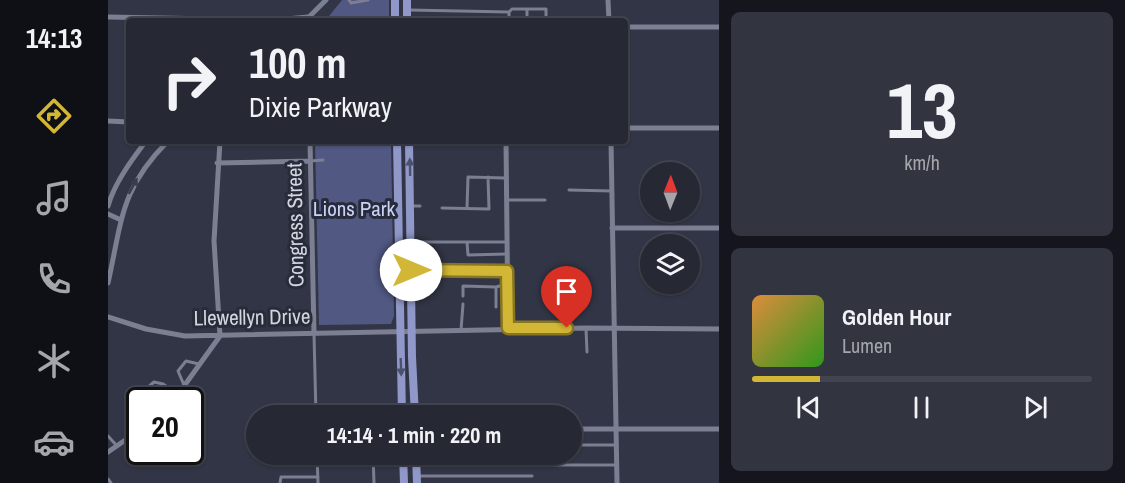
<!DOCTYPE html>
<html lang="en">
<head>
<meta charset="utf-8">
<style>
	:root { --surface:#262834; --page:#323440; --text:#f1f3f6; --muted:#a4a6ac; --line:#42444f; --accent:#d2b635 }
	body { margin:0; font-family:"Archivo Narrow",sans-serif; background:var(--page); color:var(--text); height:100vh; display:flex; flex-direction:column; font-size:22px; white-space:nowrap }
	* { box-sizing:border-box; margin:0 }
	p { font-size:20px; color:var(--muted) }
	.icon { flex:none; width:33px; height:33px; fill:none; stroke:currentColor; stroke-width:2; stroke-linecap:round; stroke-linejoin:round }
	.map { position:relative; flex:1; overflow:hidden }
	.drawer { display:flex; flex-direction:column; gap:12px; padding:12px; background:#15161d; width:406px }
	.drawer>* { flex:none }
	.top-card { position:absolute; left:18px; top:18px; width:502px; height:126px; border-radius:6px; box-shadow:0 2px 4px #0004,0 0 0 2px var(--line); background:#262834; color:var(--text); overflow:hidden }
	.needle { width:39px; rotate:1deg }
	.tools { position:absolute; left:532px; top:162px; display:grid; gap:12px }
	.tools a { display:grid; place-items:center; width:60px; height:60px; border-radius:50%; background:var(--surface); box-shadow:0 2px 4px #0004,0 0 0 2px var(--line); font-size:30px }
	.speed { position:absolute; left:18px; top:387px; display:flex; gap:12px; font-size:30px; font-weight:700; text-align:center }
	.speed>* { display:grid; place-content:center; width:78px; height:78px; border-radius:50%; background:var(--surface); box-shadow:0 2px 4px #0004,0 0 0 2px var(--line); line-height:1 }
	.speed .limit { border:3px solid #111; border-radius:9px; background:#fff; color:#111 }
	.pin { position:absolute; display:grid; place-items:center; width:51px; height:51px; color:#fff; margin:-62px -26px; border-radius:50% 50% 50% 0; rotate:-45deg; box-shadow:0 0 6px #0007 }
	.pin .icon { rotate:45deg }
	.me { position:absolute; width:66px; margin:-33px; rotate:90deg; stroke-linejoin:round; filter:drop-shadow(0 0 4px #0008) }
	.turn { display:flex; align-items:center; gap:21px; height:126px; padding:0 24px; font-size:27px }
	.turn .icon { width:78px; height:78px; stroke-width:2.5 }
	.turn b { display:block; font-size:42px; line-height:51px }
	.drawer .card { flex:1; display:flex; flex-direction:column; justify-content:center; gap:9px; min-width:0; padding:0 21px; border-radius:9px; background:var(--page) }
	.drawer .dial { align-items:center; gap:0 }
	.dial b { font-size:78px; line-height:1 }
	.song { display:flex; align-items:center; gap:18px }
	.cover { width:72px; height:72px; border-radius:9px; background:linear-gradient(135deg,hsl(30 70% 55%),hsl(110 70% 35%)) }
	.played { height:6px; border-radius:3px; background:linear-gradient(90deg,var(--accent) 20%,var(--line) 20%) }
	.keys { display:flex; justify-content:space-around; direction:ltr }
	.trip { position:absolute; left:138px; top:405px; width:336px; height:60px; border-radius:30px; background:var(--surface); box-shadow:0 2px 4px #0004,0 0 0 2px var(--line); font-weight:700; line-height:60px; text-align:center }
	main { display:flex; flex:1; min-height:0 }
	.menu { display:flex; flex-direction:column; width:108px; justify-content:space-around; align-items:center; background:#0f1015; color:var(--muted) }
	.menu .icon { width:42px; height:42px }
	.menu .active { color:var(--accent) }
	.menu b { font-size:27px; color:var(--text) }
	.map>svg:first-child { display:block }
	.green { fill:#515882 }
	.lines { fill:none; stroke-linecap:round; stroke-linejoin:round }
	.lane { stroke:#7b7f91; stroke-width:3 }
	.street { stroke:#7b7f91; stroke-width:5 }
	.primary { stroke:#8f98c8; stroke-width:8 }
	.oneway { fill:#4c516c }
	.oneway2 { fill:#393c4b }
	.route-casing { stroke:#887622; stroke-width:15 }
	.route { stroke:#d2b635; stroke-width:10 }
	.labels { text-anchor:middle; dominant-baseline:central; stroke-width:6; stroke-linejoin:round; paint-order:stroke }
	.park-label { font-size:21px; fill:#cad2f8; stroke:#282b3a }
	.street-label { font-size:21px; fill:#d3d5df; stroke:#282b3a }
</style>
</head>
<body>
<main>
<nav class="menu">
<b>14:13</b>
<svg class="icon active" aria-label="directions" viewBox="0 0 24 24"><path d="M12 3l9 9-9 9-9-9zM9 14v-3h6M13 9l2 2-2 2"/></svg>
<svg class="icon" aria-label="music" viewBox="0 0 24 24"><path d="M9 18V5l10-2v13"/><circle cx="6" cy="18" r="3"/><circle cx="16" cy="16" r="3"/></svg>
<svg class="icon" aria-label="phone" viewBox="0 0 24 24"><path d="M5 4h4l2 5-3 2q2 4 5 5l2-3 5 2v4C11 20 4 13 5 4z"/></svg>
<svg class="icon" aria-label="climate" viewBox="0 0 24 24"><path d="M12 3v18M4 7l16 10M4 17L20 7"/></svg>
<svg class="icon" aria-label="car" viewBox="0 0 24 24"><path d="M5 17H2v-5l4-1 3-4h7l3 4 3 1v5h-3M9 17h6M6 11h13"/><circle cx="7" cy="17" r="2"/><circle cx="17" cy="17" r="2"/></svg>
</nav>
<div class="map">
<svg width="611" height="483" viewBox="0 0 611 483">
	<rect width="100%" height="100%" fill="#323545"/>
	<!-- green -->
	<path class="green" d="M 234,0 L 281,0 L 281,21 L 217,21 Z
		M 207,141 L 283,141 L 286,316 L 283,324 L 211,325 Z"/>
	<g class="lines">
		<!-- lane -->
		<path class="lane" d="M 241,0 L 243,3 L 260,0
			M 301,10 L 401,12 L 401,21
			M 401,12 L 404,9 L 438,9 L 438,21
			M 419,21 L 419,9
			M 202,161 L 215,160
			M 461,190 L 504,191
			M 399,200 L 437,200
			M 304,206 L 312,206
			M 334,208 L 381,209 L 380,177
			M 359,208 L 360,177 L 397,178
			M 304,242 L 399,242
			M 359,242 L 360,255 L 399,254
			M 305,270 L 399,271
			M 355,296 L 355,286 L 388,287 L 399,284
			M 388,307 L 388,287
			M 478,329 L 479,352
			M 353,330 L 355,304
			M 206,334 L 208,416
			M 76,385 L 70,371 L 78,361 L 91,364
			M 47,400 L 40,395 L 38,389 L 46,382 L 55,384 L 69,393
			M 309,408 L 344,408 L 352,412 L 352,416
			M 0,436 L 9,446
			M 464,445 L 508,445
			M 209,454 L 210,483
			M 265,454 L 266,483
			M 439,454 L 439,465 L 508,465
			M 310,476 L 424,476
			M 0,479 L 3,483
			M 172,483 L 173,477 L 210,477"/>
		<!-- street -->
		<path class="street" d="M 500,0 L 501,21
			M 0,17 L 167,20 L 200,17
			M 198,20 L 218,0
			M 518,27 L 611,27
			M 0,121 L 21,122
			M 518,128 L 611,128
			M 202,141 L 206,333
			M 398,141 L 400,328
			M 503,141 L 509,483
			M 109,163 L 202,161
			M 0,206 C 7,182 23,161 38,141
			M 0,214 L 13,220
			M 504,228 L 611,228
			M 0,283 C 14,221 12,189 60,141
			M 0,317 L 38,329 L 77,336 L 478,328 L 611,329
			M 66,400 L 112,336 L 106,241 L 112,141
			M 464,429 L 611,429
			M 0,452 L 32,430"/>
		<!-- primary -->
		<path class="primary" d="M 287,21 L 287,0
			M 299,21 L 299,0
			M 289,141 L 294,416
			M 301,141 L 304,357 L 307,416
			M 295,454 L 296,483
			M 308,454 L 309,483"/>
	</g>
	<!-- one-way arrows -->
	<defs><path id="oneway-solid" d="M-6-.8H1V-3.2L6.5 0L1 3.2V.8H-6Z" transform="scale(1.5)"/></defs>
	<g class="oneway">
		<use href="#oneway-solid" transform="translate(302 167) rotate(-91)"/>
		<use href="#oneway-solid" transform="translate(293 367) rotate(88)"/>
	</g>
	<use class="oneway2" href="#oneway-solid" transform="translate(25 186) rotate(-62)"/>
	<g class="lines">
		<!-- route casing -->
		<g class="route-casing">
			<path id="route" d="M 303,270 L 399,271 L 400,328 L 459,328"/>
		</g>
		<!-- route -->
		<use href="#route" class="route"/>
	</g>
	<g class="labels">
		<!-- park labels -->
		<g class="park-label">
			<text x="246" y="208">Lions Park</text>
		</g>
		<!-- street labels -->
		<g class="street-label">
			<text transform="translate(187 225) rotate(-91)">Congress Street</text>
			<text transform="translate(144 317) rotate(-1)">Llewellyn Drive</text>
		</g>
	</g>
</svg>
<div class="tools">
<a><svg class="needle" viewBox="-14 -14 28 28"><path d="M0-13l5 13h-10z" fill="#e53935"/><path d="M0 13l5-13h-10z" fill="#a4a6ac"/></svg></a>
<a><svg class="icon" aria-label="layers" viewBox="0 0 24 24"><path d="M12 4l9 5-9 5-9-5zM3 14l9 5 9-5"/></svg></a>
</div>
<div class="speed"><div class="limit">20</div></div>
<div class="pin" style="left:459px;top:328px;background:#d93025"><svg class="icon" aria-label="arrive" viewBox="0 0 24 24"><path d="M6 21V4h12l-3 4 3 4H6"/></svg></div>
<svg class="me" style="left:303px;top:270px" viewBox="-20 -20 40 40"><circle r="19" fill="#fff"/><path d="M0-13L10 11 0 6-10 11z" fill="#d2b635"/></svg>
<div class="trip">14:14 · 1 min · 220 m</div>
<div class="top-card">
<div class="turn"><svg class="icon" aria-label="right" viewBox="0 0 24 24"><path d="M7 20v-9h11M14 6l5 5-5 5"/></svg><div><b>100 m</b>Dixie Parkway</div></div>
</div>
</div>
<section class="drawer">
<div class="card dial"><b>13</b><p>km/h</p></div>
<div class="card">
<div class="song"><i class="cover"></i><div><b>Golden Hour</b><p>Lumen</p></div></div>
<div class="played"></div>
<div class="keys"><svg class="icon" aria-label="previous" viewBox="0 0 24 24"><path d="M18 5L8 12l10 7zM5 5v14"/></svg><svg class="icon" aria-label="pause" viewBox="0 0 24 24"><path d="M8 5v14M16 5v14"/></svg><svg class="icon" aria-label="next" viewBox="0 0 24 24"><path d="M6 5l10 7-10 7zM19 5v14"/></svg></div>
</div>
</section>
</main>
</body>
</html>
